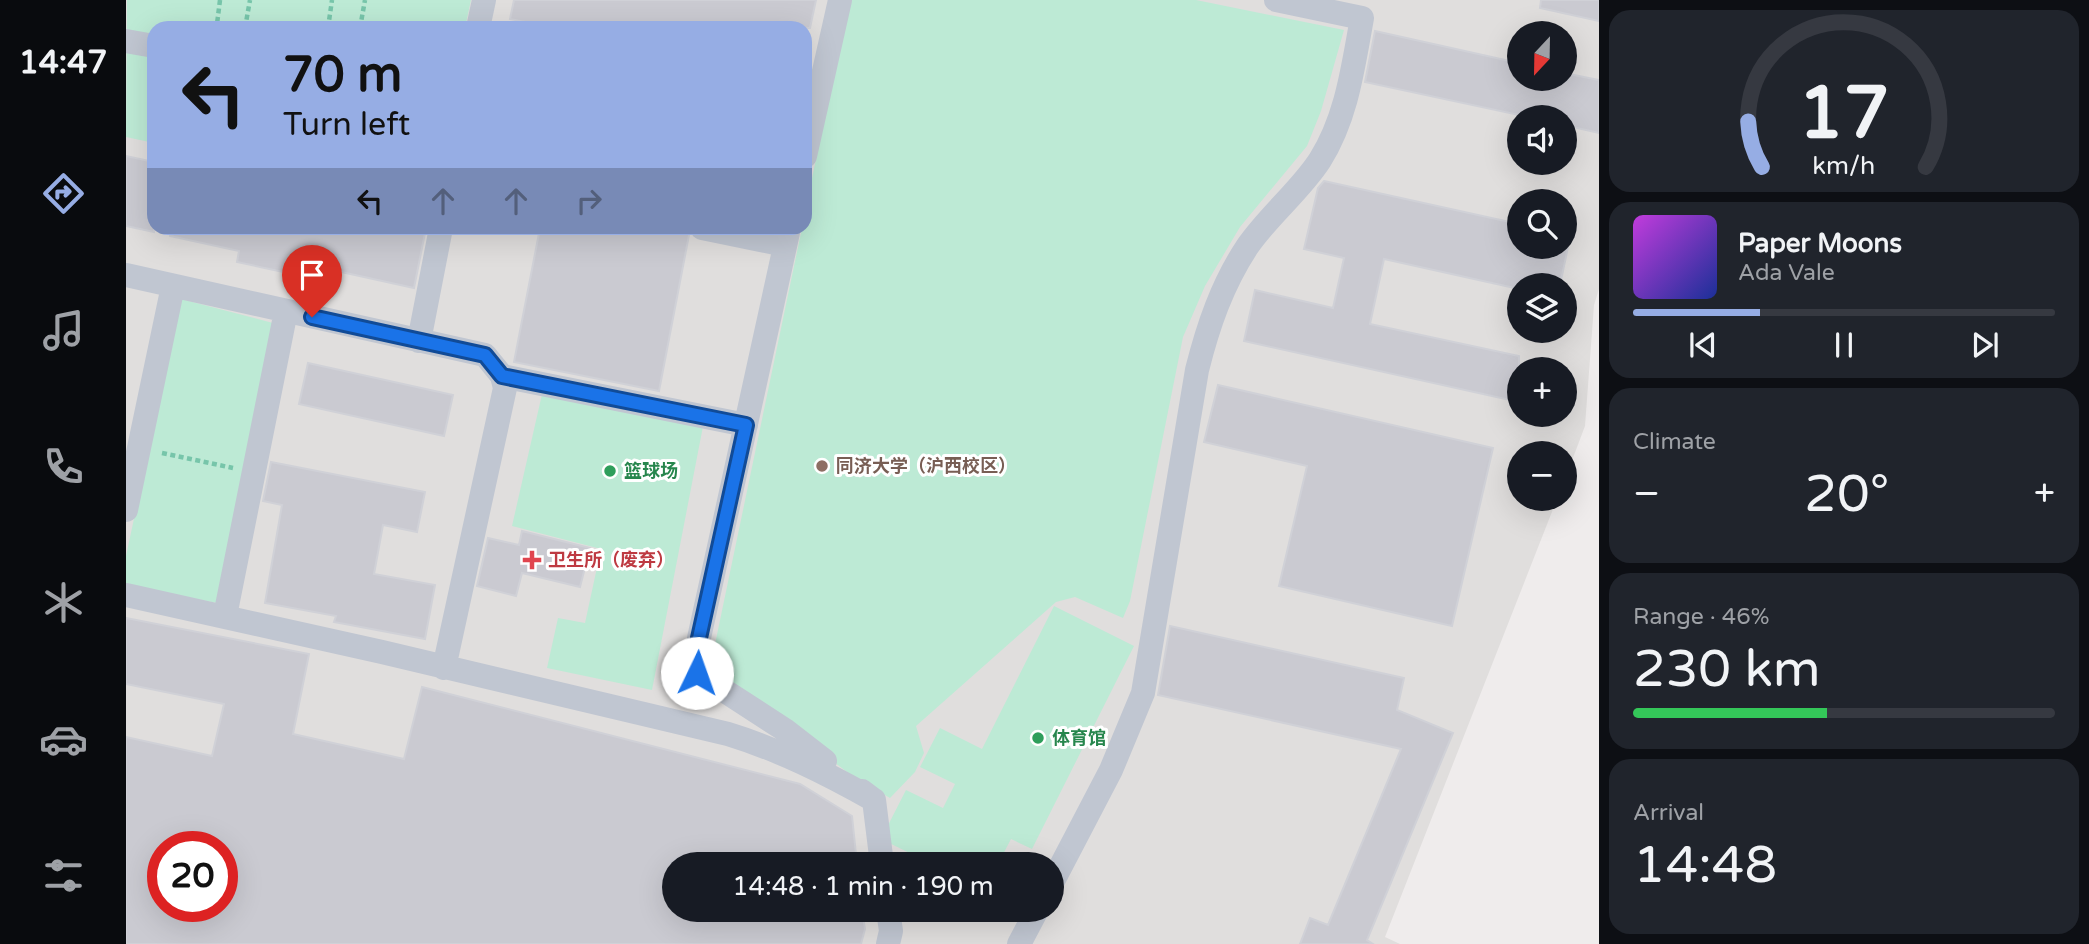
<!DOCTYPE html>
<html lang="en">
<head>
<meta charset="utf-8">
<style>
	:root { --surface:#171b24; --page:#20242c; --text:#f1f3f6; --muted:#9ea1a6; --line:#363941; --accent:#96ade4 }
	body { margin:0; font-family:"Varela Round","Noto Sans SC",sans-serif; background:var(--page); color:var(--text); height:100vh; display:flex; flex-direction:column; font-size:26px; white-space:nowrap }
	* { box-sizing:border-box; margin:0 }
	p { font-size:23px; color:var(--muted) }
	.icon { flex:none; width:38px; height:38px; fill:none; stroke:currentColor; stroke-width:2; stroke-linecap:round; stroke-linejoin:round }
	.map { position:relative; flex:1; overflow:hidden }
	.side { display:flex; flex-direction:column; gap:10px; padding:10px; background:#0d0f14; width:490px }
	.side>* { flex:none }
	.guide { position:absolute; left:21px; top:21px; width:665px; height:214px; border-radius:21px; box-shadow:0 7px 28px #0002; background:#96ade4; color:#111; overflow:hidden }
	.needle { width:46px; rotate:202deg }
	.controls { position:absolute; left:1381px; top:21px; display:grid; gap:14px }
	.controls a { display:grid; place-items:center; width:70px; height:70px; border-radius:50%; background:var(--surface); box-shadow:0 7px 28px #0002; font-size:35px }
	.speed { position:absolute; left:21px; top:831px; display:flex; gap:14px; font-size:35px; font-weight:700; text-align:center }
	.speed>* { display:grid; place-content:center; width:91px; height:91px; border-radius:50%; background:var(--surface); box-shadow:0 7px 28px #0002; line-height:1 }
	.speed .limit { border:10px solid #d22; background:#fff; color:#111 }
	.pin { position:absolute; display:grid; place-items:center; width:60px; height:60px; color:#fff; margin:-72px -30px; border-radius:50% 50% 50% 0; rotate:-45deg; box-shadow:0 0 7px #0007 }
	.pin .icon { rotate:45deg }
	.me { position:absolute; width:77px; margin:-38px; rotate:3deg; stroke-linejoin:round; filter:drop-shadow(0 0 5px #0008) }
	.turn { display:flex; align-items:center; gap:24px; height:147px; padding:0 21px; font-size:32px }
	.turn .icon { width:91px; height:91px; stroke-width:2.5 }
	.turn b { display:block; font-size:49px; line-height:60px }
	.lanes { display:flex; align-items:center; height:66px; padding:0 21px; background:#0003; justify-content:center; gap:35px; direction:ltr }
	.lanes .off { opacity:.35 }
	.big { font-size:52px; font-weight:600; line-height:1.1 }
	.side .widget { flex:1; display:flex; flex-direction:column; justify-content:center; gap:10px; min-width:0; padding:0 24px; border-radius:21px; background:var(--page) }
	.side .dial { align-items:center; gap:0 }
	.dial svg { height:182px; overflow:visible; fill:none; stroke:var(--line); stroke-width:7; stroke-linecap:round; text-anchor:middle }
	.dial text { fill:var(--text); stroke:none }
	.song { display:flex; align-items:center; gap:21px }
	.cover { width:84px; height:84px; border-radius:10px; background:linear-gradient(135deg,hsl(290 70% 55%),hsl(230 70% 35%)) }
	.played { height:7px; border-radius:4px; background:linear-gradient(90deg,var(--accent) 30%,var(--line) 30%) }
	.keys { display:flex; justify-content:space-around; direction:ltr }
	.heat { display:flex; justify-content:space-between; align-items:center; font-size:38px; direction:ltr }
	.charge { height:10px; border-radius:5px; background:linear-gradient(90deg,#34c759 46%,var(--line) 0) }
	.trip { position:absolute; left:536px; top:852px; width:402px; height:70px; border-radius:35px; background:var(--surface); box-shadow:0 7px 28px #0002; font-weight:600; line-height:70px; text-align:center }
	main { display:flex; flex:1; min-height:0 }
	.menu { display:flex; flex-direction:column; width:126px; justify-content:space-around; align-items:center; background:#090b0e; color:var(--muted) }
	.menu .icon { width:49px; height:49px }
	.menu .current { color:var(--accent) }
	.menu b { font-size:32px; color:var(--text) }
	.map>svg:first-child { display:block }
	.education { fill:#e0dedd; fill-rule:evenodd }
	.green { fill:#bdead5 }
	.building { fill:#cacad1; stroke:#d0d1d7; stroke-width:2; fill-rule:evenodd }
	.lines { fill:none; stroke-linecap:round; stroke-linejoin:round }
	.path { stroke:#77c5aa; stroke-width:4.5; stroke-dasharray:5 3.5; stroke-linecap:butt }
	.minor { stroke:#c0c6d1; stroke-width:24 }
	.route-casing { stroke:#114b97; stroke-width:18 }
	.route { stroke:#1a73e8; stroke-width:12 }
	.education-dot { fill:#8d6e63; stroke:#fff; stroke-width:2.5 }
	.leisure-dot { fill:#2e9e5b; stroke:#fff; stroke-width:2.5 }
	.health-dot { fill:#e0444e; stroke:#fff; stroke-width:2.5 }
	.labels { text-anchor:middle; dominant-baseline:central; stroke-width:6; stroke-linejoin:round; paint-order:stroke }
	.education-label { font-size:18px; font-weight:bold; fill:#785e54; stroke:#fff; text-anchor:start }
	.leisure-label { font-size:18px; font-weight:bold; fill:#27864d; stroke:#fff; text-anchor:start }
	.health-label { font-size:18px; font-weight:bold; fill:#be3a42; stroke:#fff; text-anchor:start }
</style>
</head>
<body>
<main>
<nav class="menu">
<b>14:47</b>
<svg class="icon current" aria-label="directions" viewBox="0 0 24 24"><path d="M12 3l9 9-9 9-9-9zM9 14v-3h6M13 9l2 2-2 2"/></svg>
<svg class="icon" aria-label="music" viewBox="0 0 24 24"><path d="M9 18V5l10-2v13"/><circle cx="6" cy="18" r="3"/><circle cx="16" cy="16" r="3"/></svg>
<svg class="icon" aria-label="phone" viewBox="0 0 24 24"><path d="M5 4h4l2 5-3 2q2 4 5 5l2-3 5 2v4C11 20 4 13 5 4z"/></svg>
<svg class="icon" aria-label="climate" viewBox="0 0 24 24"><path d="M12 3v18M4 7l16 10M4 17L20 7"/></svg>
<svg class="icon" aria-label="car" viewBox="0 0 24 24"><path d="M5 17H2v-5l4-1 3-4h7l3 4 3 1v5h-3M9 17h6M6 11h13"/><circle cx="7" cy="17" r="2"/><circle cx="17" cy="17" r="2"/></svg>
<svg class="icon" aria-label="filters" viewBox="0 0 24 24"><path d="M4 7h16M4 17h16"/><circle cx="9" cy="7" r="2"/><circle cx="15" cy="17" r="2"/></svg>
</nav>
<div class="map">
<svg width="1473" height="944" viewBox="0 0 1473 944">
	<rect width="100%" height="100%" fill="#efecec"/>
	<!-- education -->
	<path class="education" d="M 0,0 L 1473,0 L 1473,289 L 1468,305 L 1459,426 L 1439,479 L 1438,453 L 1393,453 L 1393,499 L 1431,499 L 1259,937 L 1274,944 L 735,944 L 739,930 L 736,910 L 926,910 L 926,864 L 731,864 L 726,816 L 674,784 L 296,688 L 269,797 L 0,737 ZM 28,28 L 679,28 L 679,228 L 28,228 ZM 1393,33 L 1438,33 L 1438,79 L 1393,79 ZM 1393,117 L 1438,117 L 1438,163 L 1393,163 ZM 1393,201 L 1438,201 L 1438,247 L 1393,247 ZM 1393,285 L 1438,285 L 1438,331 L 1393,331 ZM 1393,369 L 1438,369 L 1438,415 L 1393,415 Z"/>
	<!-- green -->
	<path class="green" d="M 1,0 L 345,0 L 339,28 L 28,28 L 28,143 L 0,137 Z
		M 723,0 L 1070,0 L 1218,30 L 1195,111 L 1181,146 L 1114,227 L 1079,286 L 1057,337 L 1004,601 L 997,618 L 949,597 L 930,602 L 790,726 L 798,753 L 789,772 L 764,798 L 729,778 L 584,668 L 676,228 L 679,228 L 679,212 Z
		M 55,299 L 147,323 L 91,603 L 0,585 L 0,556 Z
		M 419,381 L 579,416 L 526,690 L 421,668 L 432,618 L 459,623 L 475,549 L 386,526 Z
		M 928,606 L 1008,646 L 906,849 L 885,839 L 872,864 L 806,864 L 755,839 L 780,790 L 817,808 L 829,784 L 794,767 L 814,728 L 856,749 Z"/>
	<!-- building -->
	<path class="building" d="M 388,0 L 690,0 L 684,28 L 429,28 L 384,19 Z
		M 1415,0 L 1473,0 L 1473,21 L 1414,8 Z
		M 1249,31 L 1393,63 L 1393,79 L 1438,79 L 1438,73 L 1473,80 L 1473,133 L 1438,125 L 1438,117 L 1402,117 L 1239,82 Z
		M 0,156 L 28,162 L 28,232 L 0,226 Z
		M 1198,181 L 1393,224 L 1393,247 L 1442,247 L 1434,285 L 1393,285 L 1393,289 L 1258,259 L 1244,324 L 1393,356 L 1393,402 L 1118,341 L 1129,290 L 1207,308 L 1218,258 L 1178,249 L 1192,188 Z
		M 45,228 L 300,228 L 288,288 L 179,264 L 176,276 L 111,262 L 113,251 L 44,236 Z
		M 414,228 L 561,228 L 563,235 L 533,391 L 388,362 Z
		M 182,363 L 327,395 L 318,436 L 173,404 Z
		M 1092,385 L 1367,448 L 1326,626 L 1153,586 L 1181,466 L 1078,442 Z
		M 145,462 L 299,492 L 291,532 L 257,525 L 248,574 L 309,585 L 299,639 L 208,622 L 210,616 L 139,603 L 156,505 L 137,501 Z
		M 396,531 L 464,548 L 454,587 L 396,573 L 390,596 L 351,586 L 362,538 L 393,545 Z
		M 0,618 L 183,654 L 167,734 L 278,759 L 296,687 L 674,784 L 726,816 L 731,864 L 548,864 L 548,910 L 736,910 L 739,929 L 735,944 L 0,944 L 0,737 L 86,756 L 98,704 L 0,684 ZM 37,847 L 96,847 L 96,906 L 37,906 Z
		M 1044,626 L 1278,678 L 1271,710 L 1327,733 L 1241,940 L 1247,944 L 1174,944 L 1184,918 L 1202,925 L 1275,749 L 1032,695 Z"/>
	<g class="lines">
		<!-- path -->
		<path class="path" d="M 94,0 L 91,24 L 114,28
			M 234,25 L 251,28
			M 119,28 L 124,0
			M 202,28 L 206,0
			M 234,28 L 239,0
			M 36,453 L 107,468
			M 779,859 L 790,864"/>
		<!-- minor -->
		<path class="minor" d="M 352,28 L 358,0
			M 0,41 L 28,46
			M 679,156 L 714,0
			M 576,228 L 659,245
			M 663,228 L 573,638 L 571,673 L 659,730 L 699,761
			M 0,275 L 359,355 L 376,376 L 620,425
			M 293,341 L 315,228
			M 0,510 L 47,286
			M 0,595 L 256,652 L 602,734 C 654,750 700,773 748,800
			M 99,616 L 160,311
			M 318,668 L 379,388 L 376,376
			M 736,791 L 748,800 L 756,864
			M 926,883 L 985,770 L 1017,693 L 1071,370 C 1082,326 1096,285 1121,247 C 1142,216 1174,191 1194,160 C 1221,117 1227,67 1236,18 L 1150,0
			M 762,944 L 765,931 L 762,910
			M 893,944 L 911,910"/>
	</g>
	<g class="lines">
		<!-- route casing -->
		<g class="route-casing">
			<path id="route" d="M 186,317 L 359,355 L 376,376 L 620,425 L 573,638 L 571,673"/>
		</g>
		<!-- route -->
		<use href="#route" class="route"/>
	</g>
	<!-- markers -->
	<circle class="education-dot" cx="696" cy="466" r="7"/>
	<g class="leisure-dot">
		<circle cx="484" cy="471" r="7"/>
		<circle cx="912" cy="738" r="7"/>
	</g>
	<path class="health-dot" d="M402.5 549.5h7v7h7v7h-7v7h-7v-7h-7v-7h7z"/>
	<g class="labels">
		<!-- education labels -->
		<g class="education-label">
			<text x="710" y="466">同济大学（沪西校区）</text>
		</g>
		<!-- leisure labels -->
		<g class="leisure-label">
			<text x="498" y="471">篮球场</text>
			<text x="926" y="738">体育馆</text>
		</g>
		<!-- health labels -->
		<g class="health-label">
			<text x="422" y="560">卫生所（废弃）</text>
		</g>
	</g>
</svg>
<div class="controls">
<a><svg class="needle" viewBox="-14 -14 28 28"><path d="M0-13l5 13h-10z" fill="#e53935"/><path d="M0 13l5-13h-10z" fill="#9ea1a6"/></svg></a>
<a><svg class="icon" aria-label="sound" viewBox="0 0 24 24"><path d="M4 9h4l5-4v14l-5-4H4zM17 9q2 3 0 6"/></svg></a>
<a><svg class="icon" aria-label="search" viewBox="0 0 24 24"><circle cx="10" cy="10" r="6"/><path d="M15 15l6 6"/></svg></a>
<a><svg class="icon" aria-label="layers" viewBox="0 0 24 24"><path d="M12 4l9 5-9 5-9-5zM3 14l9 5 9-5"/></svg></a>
<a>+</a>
<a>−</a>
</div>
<div class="speed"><div class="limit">20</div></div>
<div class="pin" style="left:186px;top:317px;background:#d93025"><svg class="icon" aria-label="arrive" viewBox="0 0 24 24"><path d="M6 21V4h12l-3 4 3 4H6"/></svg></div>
<svg class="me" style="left:571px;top:673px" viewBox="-20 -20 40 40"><circle r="19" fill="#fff"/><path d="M0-13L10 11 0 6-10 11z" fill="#1a73e8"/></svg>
<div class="trip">14:48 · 1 min · 190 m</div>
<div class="guide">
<div class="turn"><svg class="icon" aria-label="left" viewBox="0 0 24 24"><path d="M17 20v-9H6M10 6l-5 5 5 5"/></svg><div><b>70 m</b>Turn left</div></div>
<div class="lanes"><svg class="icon" aria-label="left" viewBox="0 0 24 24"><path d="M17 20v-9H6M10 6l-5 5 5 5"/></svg><svg class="icon off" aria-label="ahead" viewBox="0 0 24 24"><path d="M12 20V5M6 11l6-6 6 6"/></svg><svg class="icon off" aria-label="ahead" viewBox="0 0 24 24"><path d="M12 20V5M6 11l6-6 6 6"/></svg><svg class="icon off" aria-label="right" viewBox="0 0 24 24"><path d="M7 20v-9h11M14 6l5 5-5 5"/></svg></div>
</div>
</div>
<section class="side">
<div class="widget dial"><svg viewBox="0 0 100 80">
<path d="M14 69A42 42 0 1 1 86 69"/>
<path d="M14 69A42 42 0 0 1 8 49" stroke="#96ade4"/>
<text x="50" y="56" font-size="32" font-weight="700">17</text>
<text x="50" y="72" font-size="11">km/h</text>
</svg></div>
<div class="widget">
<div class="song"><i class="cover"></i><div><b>Paper Moons</b><p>Ada Vale</p></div></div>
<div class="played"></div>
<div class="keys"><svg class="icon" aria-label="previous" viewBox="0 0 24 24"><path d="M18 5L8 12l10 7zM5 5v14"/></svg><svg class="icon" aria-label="pause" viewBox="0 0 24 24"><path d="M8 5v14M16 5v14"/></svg><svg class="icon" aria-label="next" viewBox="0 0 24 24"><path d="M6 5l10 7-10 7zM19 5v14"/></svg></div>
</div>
<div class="widget"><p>Climate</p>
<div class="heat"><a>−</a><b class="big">20°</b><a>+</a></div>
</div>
<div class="widget"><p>Range · 46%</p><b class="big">230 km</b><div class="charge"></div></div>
<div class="widget"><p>Arrival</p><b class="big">14:48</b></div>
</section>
</main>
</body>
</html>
